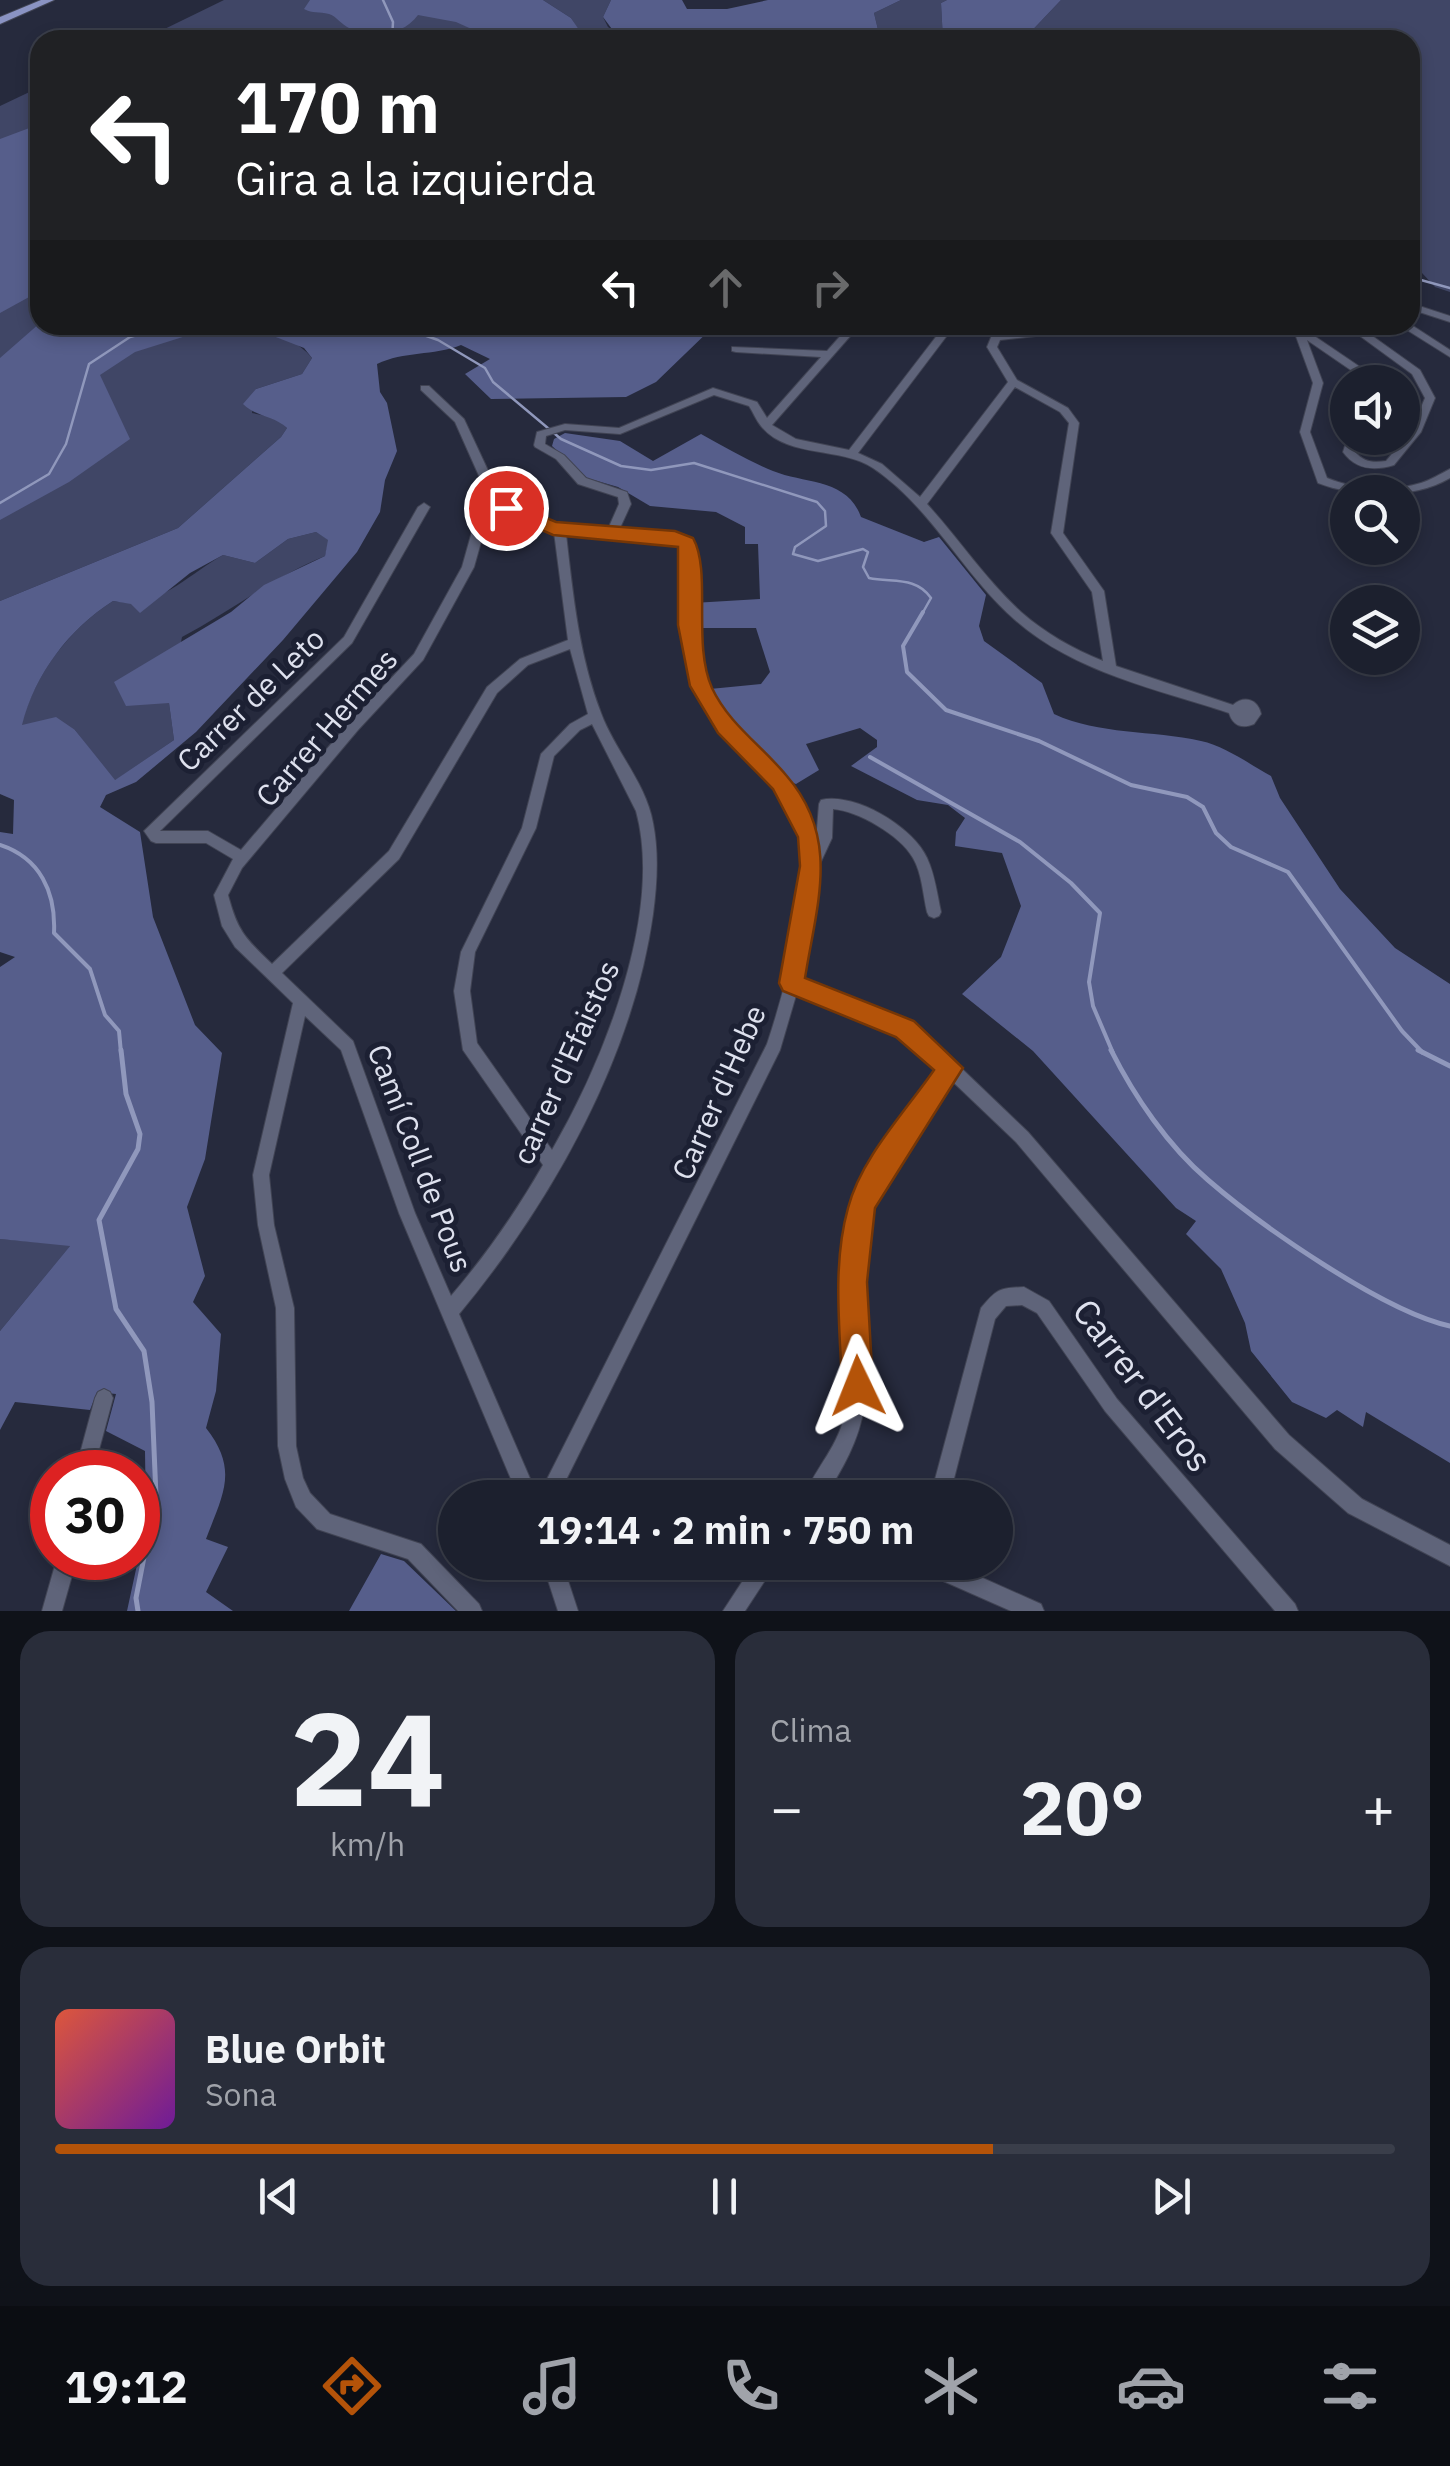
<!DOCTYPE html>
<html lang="es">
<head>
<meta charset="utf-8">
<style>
	:root { --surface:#1c202e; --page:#292d3a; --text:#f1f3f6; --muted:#a0a3aa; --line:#3a3e4a; --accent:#b45309 }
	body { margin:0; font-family:"IBM Plex Sans",sans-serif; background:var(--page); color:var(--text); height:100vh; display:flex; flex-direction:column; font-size:38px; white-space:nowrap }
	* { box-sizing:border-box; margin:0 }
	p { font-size:32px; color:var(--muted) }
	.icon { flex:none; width:55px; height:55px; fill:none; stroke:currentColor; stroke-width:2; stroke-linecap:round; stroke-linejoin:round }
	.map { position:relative; height:1611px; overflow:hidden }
	.details { display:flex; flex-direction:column; gap:20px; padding:20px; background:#0f1219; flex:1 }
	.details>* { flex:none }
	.hud { position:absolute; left:30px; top:30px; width:1390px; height:305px; border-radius:30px; box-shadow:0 5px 15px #0003,0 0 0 2px var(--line); background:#202124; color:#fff; overflow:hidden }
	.fabs { position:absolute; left:1330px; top:365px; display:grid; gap:20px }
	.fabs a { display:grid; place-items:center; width:90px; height:90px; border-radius:50%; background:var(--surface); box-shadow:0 5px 15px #0003,0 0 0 2px var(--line); font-size:50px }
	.speed { position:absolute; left:30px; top:1450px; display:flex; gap:20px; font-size:50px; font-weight:700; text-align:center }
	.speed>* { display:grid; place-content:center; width:130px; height:130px; border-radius:50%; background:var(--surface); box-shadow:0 5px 15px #0003,0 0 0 2px var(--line); line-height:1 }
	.speed .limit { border:15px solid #d22; background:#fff; color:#111 }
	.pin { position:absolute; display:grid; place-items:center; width:85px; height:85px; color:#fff; margin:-42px; border:5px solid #fff; border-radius:50%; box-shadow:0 2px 10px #0007 }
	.me { position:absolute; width:110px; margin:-55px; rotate:358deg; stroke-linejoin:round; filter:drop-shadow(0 0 8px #0008) }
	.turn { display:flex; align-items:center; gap:35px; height:210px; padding:0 40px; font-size:45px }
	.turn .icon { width:130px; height:130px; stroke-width:2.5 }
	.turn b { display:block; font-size:70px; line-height:85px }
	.lanes { display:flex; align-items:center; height:95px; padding:0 40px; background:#0003; justify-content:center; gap:50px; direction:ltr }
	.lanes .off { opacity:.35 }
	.big { font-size:75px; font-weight:800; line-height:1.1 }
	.details .tile { flex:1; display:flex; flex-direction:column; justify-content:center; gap:15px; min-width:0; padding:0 35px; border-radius:30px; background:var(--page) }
	.details .dial { align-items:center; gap:0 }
	.dial b { font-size:130px; line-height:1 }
	.song { display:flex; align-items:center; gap:30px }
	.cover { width:120px; height:120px; border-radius:15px; background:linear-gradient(135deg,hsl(10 70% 55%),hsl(280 70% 35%)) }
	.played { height:10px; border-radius:5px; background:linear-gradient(90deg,var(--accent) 70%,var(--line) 70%) }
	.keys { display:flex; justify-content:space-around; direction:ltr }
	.heat { display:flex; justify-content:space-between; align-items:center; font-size:55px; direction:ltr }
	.details .tiles { flex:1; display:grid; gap:20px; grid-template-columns:1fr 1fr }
	.tile:last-child { grid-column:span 2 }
	.trip { position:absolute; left:438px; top:1480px; width:575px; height:100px; border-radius:50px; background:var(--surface); box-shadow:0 5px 15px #0003,0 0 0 2px var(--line); font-weight:800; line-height:100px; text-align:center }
	.menu { display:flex; height:160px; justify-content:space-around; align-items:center; background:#0b0d12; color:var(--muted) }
	.menu .icon { width:70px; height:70px }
	.menu .selected { color:var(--accent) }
	.menu b { font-size:45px; color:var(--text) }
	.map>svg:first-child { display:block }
	.green { fill:#404666 }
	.forest { fill:#565e8b; fill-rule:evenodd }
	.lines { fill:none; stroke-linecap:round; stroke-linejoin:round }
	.stream-far2 { stroke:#9098bc; stroke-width:2.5 }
	.stream-far1 { stroke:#9098bc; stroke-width:4 }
	.stream { stroke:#9098bc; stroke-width:5 }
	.minor-casing { stroke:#414454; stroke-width:2 }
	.major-casing { stroke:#414454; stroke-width:2 }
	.minor { fill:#5f647a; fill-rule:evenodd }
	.major { fill:#8a93c3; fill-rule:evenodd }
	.route { fill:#b45309; stroke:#753606; stroke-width:2.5 }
	.labels { text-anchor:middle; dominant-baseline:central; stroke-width:10; stroke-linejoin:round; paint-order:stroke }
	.street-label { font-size:30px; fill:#dee1ee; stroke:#1c2033 }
	.near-street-label { font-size:35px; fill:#dee1ee; stroke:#1c2033 }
</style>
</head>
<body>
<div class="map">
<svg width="1450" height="1611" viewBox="0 0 1450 1611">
	<rect width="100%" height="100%" fill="#262a3d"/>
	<!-- green -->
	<path class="green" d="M 224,0 L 409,0 L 436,5 L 496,40 L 142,40 Z
		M 543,0 L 611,0 L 603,17 L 608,27 L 622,37 L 585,40 L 571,18 Z
		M 901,0 L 947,0 L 941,3 L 943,40 L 862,40 L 879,34 L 874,13 Z
		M 1061,0 L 1450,0 L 1450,292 L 1435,287 L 1410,260 L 1410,40 L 1023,40 Z
		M 40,87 L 40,325 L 201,325 L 203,329 C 236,321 289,329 312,358 L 302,374 L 256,389 L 252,413 L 276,418 L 287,428 L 281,437 L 178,528 L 0,601 L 0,106 Z
		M 316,532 L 329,540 L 325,556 C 273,577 231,611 182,637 L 169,703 L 174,740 L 114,781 L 75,730 L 21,726 C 35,674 69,629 113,601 C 158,610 187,575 223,555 L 255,563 L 288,539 Z
		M 0,1239 L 71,1245 L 0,1331 Z"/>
	<!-- forest -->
	<path class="forest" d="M 310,0 L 543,0 L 571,18 L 586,40 L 496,40 L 456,22 L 418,15 C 403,36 371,39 349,28 C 342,25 336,16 329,14 C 319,11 313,14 304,9 Z
		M 611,0 L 682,0 L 687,9 L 727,9 L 768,0 L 901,0 L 874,13 L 879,34 L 862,40 L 620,40 L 603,17 Z
		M 947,0 L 1061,0 L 1023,40 L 943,40 L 941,3 Z
		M 40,124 L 40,291 L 0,313 L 0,139 Z
		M 40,323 L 221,325 L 135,352 L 100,375 L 130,439 L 69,482 L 0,520 L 0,358 Z
		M 245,325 L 715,325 L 656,382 L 626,397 L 491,399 L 465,374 L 490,359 L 461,345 C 433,356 404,351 377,364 L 380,392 L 387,403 L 397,451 L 385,480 L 380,512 L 357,552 L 283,640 L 196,732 L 136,782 L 106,795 L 100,807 L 140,832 L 153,917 L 195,1025 L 222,1053 L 205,1159 L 187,1207 L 205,1276 L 193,1302 L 221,1334 L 216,1391 L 206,1428 C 239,1470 223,1494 206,1539 L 228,1547 L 206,1592 L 233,1611 L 127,1611 L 146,1523 L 145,1451 L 106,1431 L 116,1394 L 97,1392 L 90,1410 L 15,1402 L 0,1430 L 0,1331 L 70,1246 L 0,1239 L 0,967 L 15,957 L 0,952 L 0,832 L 13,834 L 14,800 L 0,794 L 0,601 L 178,528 L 281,437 L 287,428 C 273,415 256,417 243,404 L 256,389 L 302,374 L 312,358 L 304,348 ZM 316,532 L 328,540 L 325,556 L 264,585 L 231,612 L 114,682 L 126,706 L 169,703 L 174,740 L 115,780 L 75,730 L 56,717 L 22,725 C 35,674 69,629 113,601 L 131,604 L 140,613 L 190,573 L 223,555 L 255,563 L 288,539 Z
		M 565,433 L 620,441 L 653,461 L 701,434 C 725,447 748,461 773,471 C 805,484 847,478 861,517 L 924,542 L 939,537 L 986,595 L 979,626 L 984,641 L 1042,683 L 1054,714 C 1099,735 1152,730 1201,741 C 1225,746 1249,764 1271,776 L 1280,798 L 1340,889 L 1395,948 L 1450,984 L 1450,1463 L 1366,1412 L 1363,1427 L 1337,1410 L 1326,1418 L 1292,1402 L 1251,1351 L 1245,1323 L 1221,1269 L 1186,1234 L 1196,1221 L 1176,1208 L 1033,1051 L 962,994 L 1001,957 L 1021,906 L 1002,853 L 955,846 L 956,832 L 965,818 L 948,805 L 917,800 L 851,766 L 877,747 L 877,740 L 860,728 L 806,744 L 819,770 L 796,784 L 788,781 L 726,718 L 710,689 L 761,684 L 770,672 L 756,628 L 696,628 L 693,603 L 760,599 L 758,544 L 745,544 L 745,527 L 716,512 L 650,506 L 618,487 L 587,478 L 552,446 L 554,439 Z
		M 381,1554 L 404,1561 L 456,1611 L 349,1611 Z"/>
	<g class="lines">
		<!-- stream-far2 -->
		<path class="stream-far2" d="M 383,0 L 393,22 L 392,40
			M 1410,277 L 1450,288
			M 395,325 L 438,340 L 485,368 L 493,382 L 561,439 L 621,466 L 651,470 L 694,463 L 817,502 L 825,511 L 826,526 L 795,547 L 793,554 L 818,561 L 863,549 L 868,552 L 863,567 L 869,578 C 892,583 916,576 931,598 L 922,614
			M 0,503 L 49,474 L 66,444 L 89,364 L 130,337 L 174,325"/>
		<!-- stream-far1 -->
		<path class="stream-far1" d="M 923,612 L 903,646 L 907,672 L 946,710 L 1039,741 L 1131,785 L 1187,797 L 1203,807 L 1216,833 L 1231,847 L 1288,872 L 1402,1031 L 1423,1053
			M 870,757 L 1020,842 L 1071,883 L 1100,913 L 1089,982 L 1093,1006 L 1113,1053
			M 0,845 C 40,858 56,892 54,933 L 90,969 L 105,1015 L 119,1031 L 121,1053"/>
		<!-- stream -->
		<path class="stream" d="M 121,1050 L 126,1094 L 140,1134 L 138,1149 L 99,1220 L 116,1309 L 144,1351 L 152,1402 L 156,1496 L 136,1598 L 138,1611
			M 1111,1050 C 1134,1096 1168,1146 1208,1180 C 1260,1225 1384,1312 1450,1326
			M 1418,1050 L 1450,1066"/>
		<!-- minor casing -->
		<g class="minor-casing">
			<path id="minor" d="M 1410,303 L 1450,316 L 1450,322 L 1410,309 Z
				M 1410,324 L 1450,350 L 1450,357 L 1399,325 Z
				M 850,325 L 860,325 L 772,425 L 796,439 L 849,450 L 945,325 L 955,325 L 858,453 L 882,464 L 920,497 L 1008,382 L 987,347 L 992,335 L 1080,325 L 1113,325 L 1108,328 L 1000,340 L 997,347 L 1017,380 L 1068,408 L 1079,423 L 1063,533 L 1104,591 L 1116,666 L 1233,705 C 1244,695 1258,699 1261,714 L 1254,724 C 1242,729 1233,726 1229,713 C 1156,689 1073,672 1014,619 C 962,573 931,507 873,468 C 840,446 788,459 761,426 C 756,420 753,412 749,406 L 714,395 L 620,434 L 565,430 L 546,436 L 545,444 L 564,455 L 586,478 L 627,492 L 631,504 L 619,530 L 675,534 L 690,540 C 700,558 695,581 695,601 C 695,631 697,664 710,692 C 737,749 805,776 816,841 L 819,804 L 821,800 C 855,792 913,827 927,858 C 935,875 937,894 941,912 L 939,916 L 934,918 L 929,916 L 927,912 C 923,895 922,873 913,858 C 900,835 858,811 833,809 L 832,838 L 818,868 L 815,904 L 800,980 L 899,1018 L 935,1043 L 1028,1132 L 1289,1435 L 1362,1499 L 1450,1545 L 1450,1566 L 1348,1513 L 1275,1449 L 1016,1142 L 951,1080 C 922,1120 884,1160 870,1209 C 852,1274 875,1342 864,1407 C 859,1441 842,1470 824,1498 L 803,1498 C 817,1465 839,1447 846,1409 C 858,1344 836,1276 853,1211 C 866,1157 908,1114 941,1069 L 923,1053 L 889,1028 L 797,992 L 780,1050 L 557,1498 L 519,1498 L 399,1213 L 341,1050 L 305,1016 L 269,1175 L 274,1225 L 294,1308 L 296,1446 L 303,1478 L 310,1493 L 330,1514 L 421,1544 L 479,1604 L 482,1611 L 458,1611 L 408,1559 L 317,1529 L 296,1507 L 285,1479 L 278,1446 L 276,1308 L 258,1225 L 253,1175 L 293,1003 L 235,947 L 222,926 L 214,895 L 233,859 L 206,843 L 156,843 L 151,841 L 144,831 L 344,637 L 418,507 L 424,503 L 430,507 L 352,643 L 160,831 L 208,831 L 241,850 L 348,724 L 414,654 L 462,567 L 478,510 L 488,496 L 455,422 L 421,390 L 421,386 L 429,386 L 464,419 L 499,494 L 517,509 L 561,526 L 608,529 L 619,504 L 618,497 L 578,484 L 556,459 L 535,447 L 534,445 L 537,432 L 565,424 L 619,428 L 713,388 L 757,402 L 767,418 L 821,357 L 736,352 L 732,351 L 732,347 L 827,351 ZM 1015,387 L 1060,412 L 1069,423 L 1051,533 L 1092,592 L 1103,661 C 1073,649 1045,633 1021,612 C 986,580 959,539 927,504 ZM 495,503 L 509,515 L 554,532 L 568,640 L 520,659 L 487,687 L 389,851 L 272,964 C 245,938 238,932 228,895 L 242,868 L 358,730 L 423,660 L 474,567 L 490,510 ZM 566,534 L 673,542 L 681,545 L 684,552 C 681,633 679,688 739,750 C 762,772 790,796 800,827 C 816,879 784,993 767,1044 L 538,1497 L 459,1314 C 551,1203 633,1058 653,914 C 657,884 659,853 653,823 C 646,783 615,751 601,713 C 579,656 573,595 566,534 ZM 570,649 L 588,714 L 570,724 L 541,754 L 522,828 L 461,952 L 454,991 L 463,1050 L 543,1165 C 516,1212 486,1255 451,1296 L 415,1213 L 353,1041 L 282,973 L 399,859 L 497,693 L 528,665 ZM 592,724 L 636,811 C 664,913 603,1062 552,1150 L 477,1043 L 470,991 L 475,952 L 536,828 L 554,756 L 580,730 Z
				M 1287,325 L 1305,325 L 1304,329 L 1366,371 L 1374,382 L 1364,382 L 1358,375 L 1307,340 L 1323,383 L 1310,432 L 1327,478 C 1356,490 1391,492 1421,483 C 1431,480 1440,474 1450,469 L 1450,478 C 1415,499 1356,498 1318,483 L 1300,432 L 1313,383 L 1294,331 Z
				M 1345,325 L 1357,325 L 1420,370 L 1435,398 L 1421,432 L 1394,465 C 1374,471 1356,470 1343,452 L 1348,436 L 1348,438 L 1356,438 L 1355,452 C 1364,462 1373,463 1386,461 L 1411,431 L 1425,398 L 1412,374 Z
				M 1024,1287 L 1049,1301 L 1117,1399 L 1295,1604 L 1298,1611 L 1275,1611 L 1105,1411 L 1037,1313 L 1022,1305 L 1006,1306 L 995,1319 L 949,1498 L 930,1498 L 981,1308 C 997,1289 999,1288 1024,1287 Z
				M 104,1389 L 110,1392 L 113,1398 L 93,1472 L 75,1472 L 95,1398 L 98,1392 Z
				M 57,1558 L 77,1558 L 62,1611 L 42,1611 Z
				M 542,1562 L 562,1562 L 578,1611 L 558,1611 Z
				M 755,1562 L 777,1562 L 745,1611 L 723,1611 Z
				M 913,1562 L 947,1562 L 1041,1604 L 1044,1611 L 1011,1611 L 916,1569 Z"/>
		</g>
		<!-- major casing -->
		<g class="major-casing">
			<path id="major" d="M 41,0 L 54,0 L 0,24 L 0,17 Z"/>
		</g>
		<!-- minor -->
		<use href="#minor" class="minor"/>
		<!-- major -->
		<use href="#major" class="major"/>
	</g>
	<!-- route -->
	<path class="route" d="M 506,501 L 556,522 L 675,531 L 693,538 C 712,572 692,643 712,688 C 729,724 761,745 786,775 C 841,838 817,903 805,978 L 914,1021 L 963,1068 L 875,1208 L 867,1282 L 873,1386 L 868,1396 L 858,1401 L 847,1396 L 842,1386 C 840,1328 832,1265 848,1208 C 861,1158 905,1112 934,1070 L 896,1037 L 783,991 L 779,983 L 800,866 L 798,837 L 773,789 L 718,733 L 690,686 L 678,625 L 678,547 L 553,535 L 500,512 L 500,503 Z"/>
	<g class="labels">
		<!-- street labels -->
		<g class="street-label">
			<text transform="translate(250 699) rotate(-44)">Carrer de Leto</text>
			<text transform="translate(326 727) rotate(-49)">Carrer Hermes</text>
			<text transform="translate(565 1062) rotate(-66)">carrer d'Efaistos</text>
			<text transform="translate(718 1092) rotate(-66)">Carrer d'Hebe</text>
			<text transform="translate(421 1158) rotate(69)">Camí Coll de Pous</text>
		</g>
		<!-- near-street labels -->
		<g class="near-street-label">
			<text transform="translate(1143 1385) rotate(53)">Carrer d'Eros</text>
		</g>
	</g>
</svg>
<div class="fabs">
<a><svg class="icon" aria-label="sound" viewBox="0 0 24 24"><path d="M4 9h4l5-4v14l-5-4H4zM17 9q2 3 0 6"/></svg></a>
<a><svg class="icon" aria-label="search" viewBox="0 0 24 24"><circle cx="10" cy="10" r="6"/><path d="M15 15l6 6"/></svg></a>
<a><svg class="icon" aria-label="layers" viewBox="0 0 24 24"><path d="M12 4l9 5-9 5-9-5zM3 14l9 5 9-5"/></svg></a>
</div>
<div class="speed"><div class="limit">30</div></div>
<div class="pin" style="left:506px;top:508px;background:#d93025"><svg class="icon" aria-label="arrive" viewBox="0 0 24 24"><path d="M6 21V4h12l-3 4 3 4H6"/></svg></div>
<svg class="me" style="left:858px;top:1386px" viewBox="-20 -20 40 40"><path d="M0-17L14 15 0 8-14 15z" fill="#b45309" stroke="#fff" stroke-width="4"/></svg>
<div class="trip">19:14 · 2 min · 750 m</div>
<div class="hud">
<div class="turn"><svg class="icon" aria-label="left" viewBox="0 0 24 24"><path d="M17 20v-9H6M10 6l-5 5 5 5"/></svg><div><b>170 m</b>Gira a la izquierda</div></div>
<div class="lanes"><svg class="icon" aria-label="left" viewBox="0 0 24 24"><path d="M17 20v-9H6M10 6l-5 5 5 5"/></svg><svg class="icon off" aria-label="ahead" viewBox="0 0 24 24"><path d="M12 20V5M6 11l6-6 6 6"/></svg><svg class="icon off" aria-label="right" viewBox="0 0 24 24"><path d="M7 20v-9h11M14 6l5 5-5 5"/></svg></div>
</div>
</div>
<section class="details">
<div class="tiles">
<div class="tile dial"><b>24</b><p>km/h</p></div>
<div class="tile"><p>Clima</p>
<div class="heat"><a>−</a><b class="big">20°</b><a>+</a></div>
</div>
<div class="tile">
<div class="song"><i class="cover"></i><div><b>Blue Orbit</b><p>Sona</p></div></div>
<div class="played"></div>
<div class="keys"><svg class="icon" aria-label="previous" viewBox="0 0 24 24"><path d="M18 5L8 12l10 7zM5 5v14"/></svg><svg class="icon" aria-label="pause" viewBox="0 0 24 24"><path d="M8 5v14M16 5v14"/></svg><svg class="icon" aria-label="next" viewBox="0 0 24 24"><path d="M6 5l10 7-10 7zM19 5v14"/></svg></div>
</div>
</div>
</section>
<nav class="menu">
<b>19:12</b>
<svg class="icon selected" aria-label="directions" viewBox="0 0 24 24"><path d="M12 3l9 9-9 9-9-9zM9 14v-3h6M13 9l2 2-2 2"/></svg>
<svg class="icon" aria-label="music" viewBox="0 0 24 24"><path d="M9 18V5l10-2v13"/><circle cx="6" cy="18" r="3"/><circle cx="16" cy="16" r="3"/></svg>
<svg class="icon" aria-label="phone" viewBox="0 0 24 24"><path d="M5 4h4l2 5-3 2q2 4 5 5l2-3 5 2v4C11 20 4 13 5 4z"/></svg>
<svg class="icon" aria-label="climate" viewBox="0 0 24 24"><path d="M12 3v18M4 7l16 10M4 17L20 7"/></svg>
<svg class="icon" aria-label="car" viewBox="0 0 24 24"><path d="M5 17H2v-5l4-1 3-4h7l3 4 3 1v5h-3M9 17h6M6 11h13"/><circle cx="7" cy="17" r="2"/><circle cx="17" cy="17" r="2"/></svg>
<svg class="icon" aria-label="filters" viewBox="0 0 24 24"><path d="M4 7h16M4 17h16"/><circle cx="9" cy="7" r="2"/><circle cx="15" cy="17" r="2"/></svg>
</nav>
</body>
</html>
